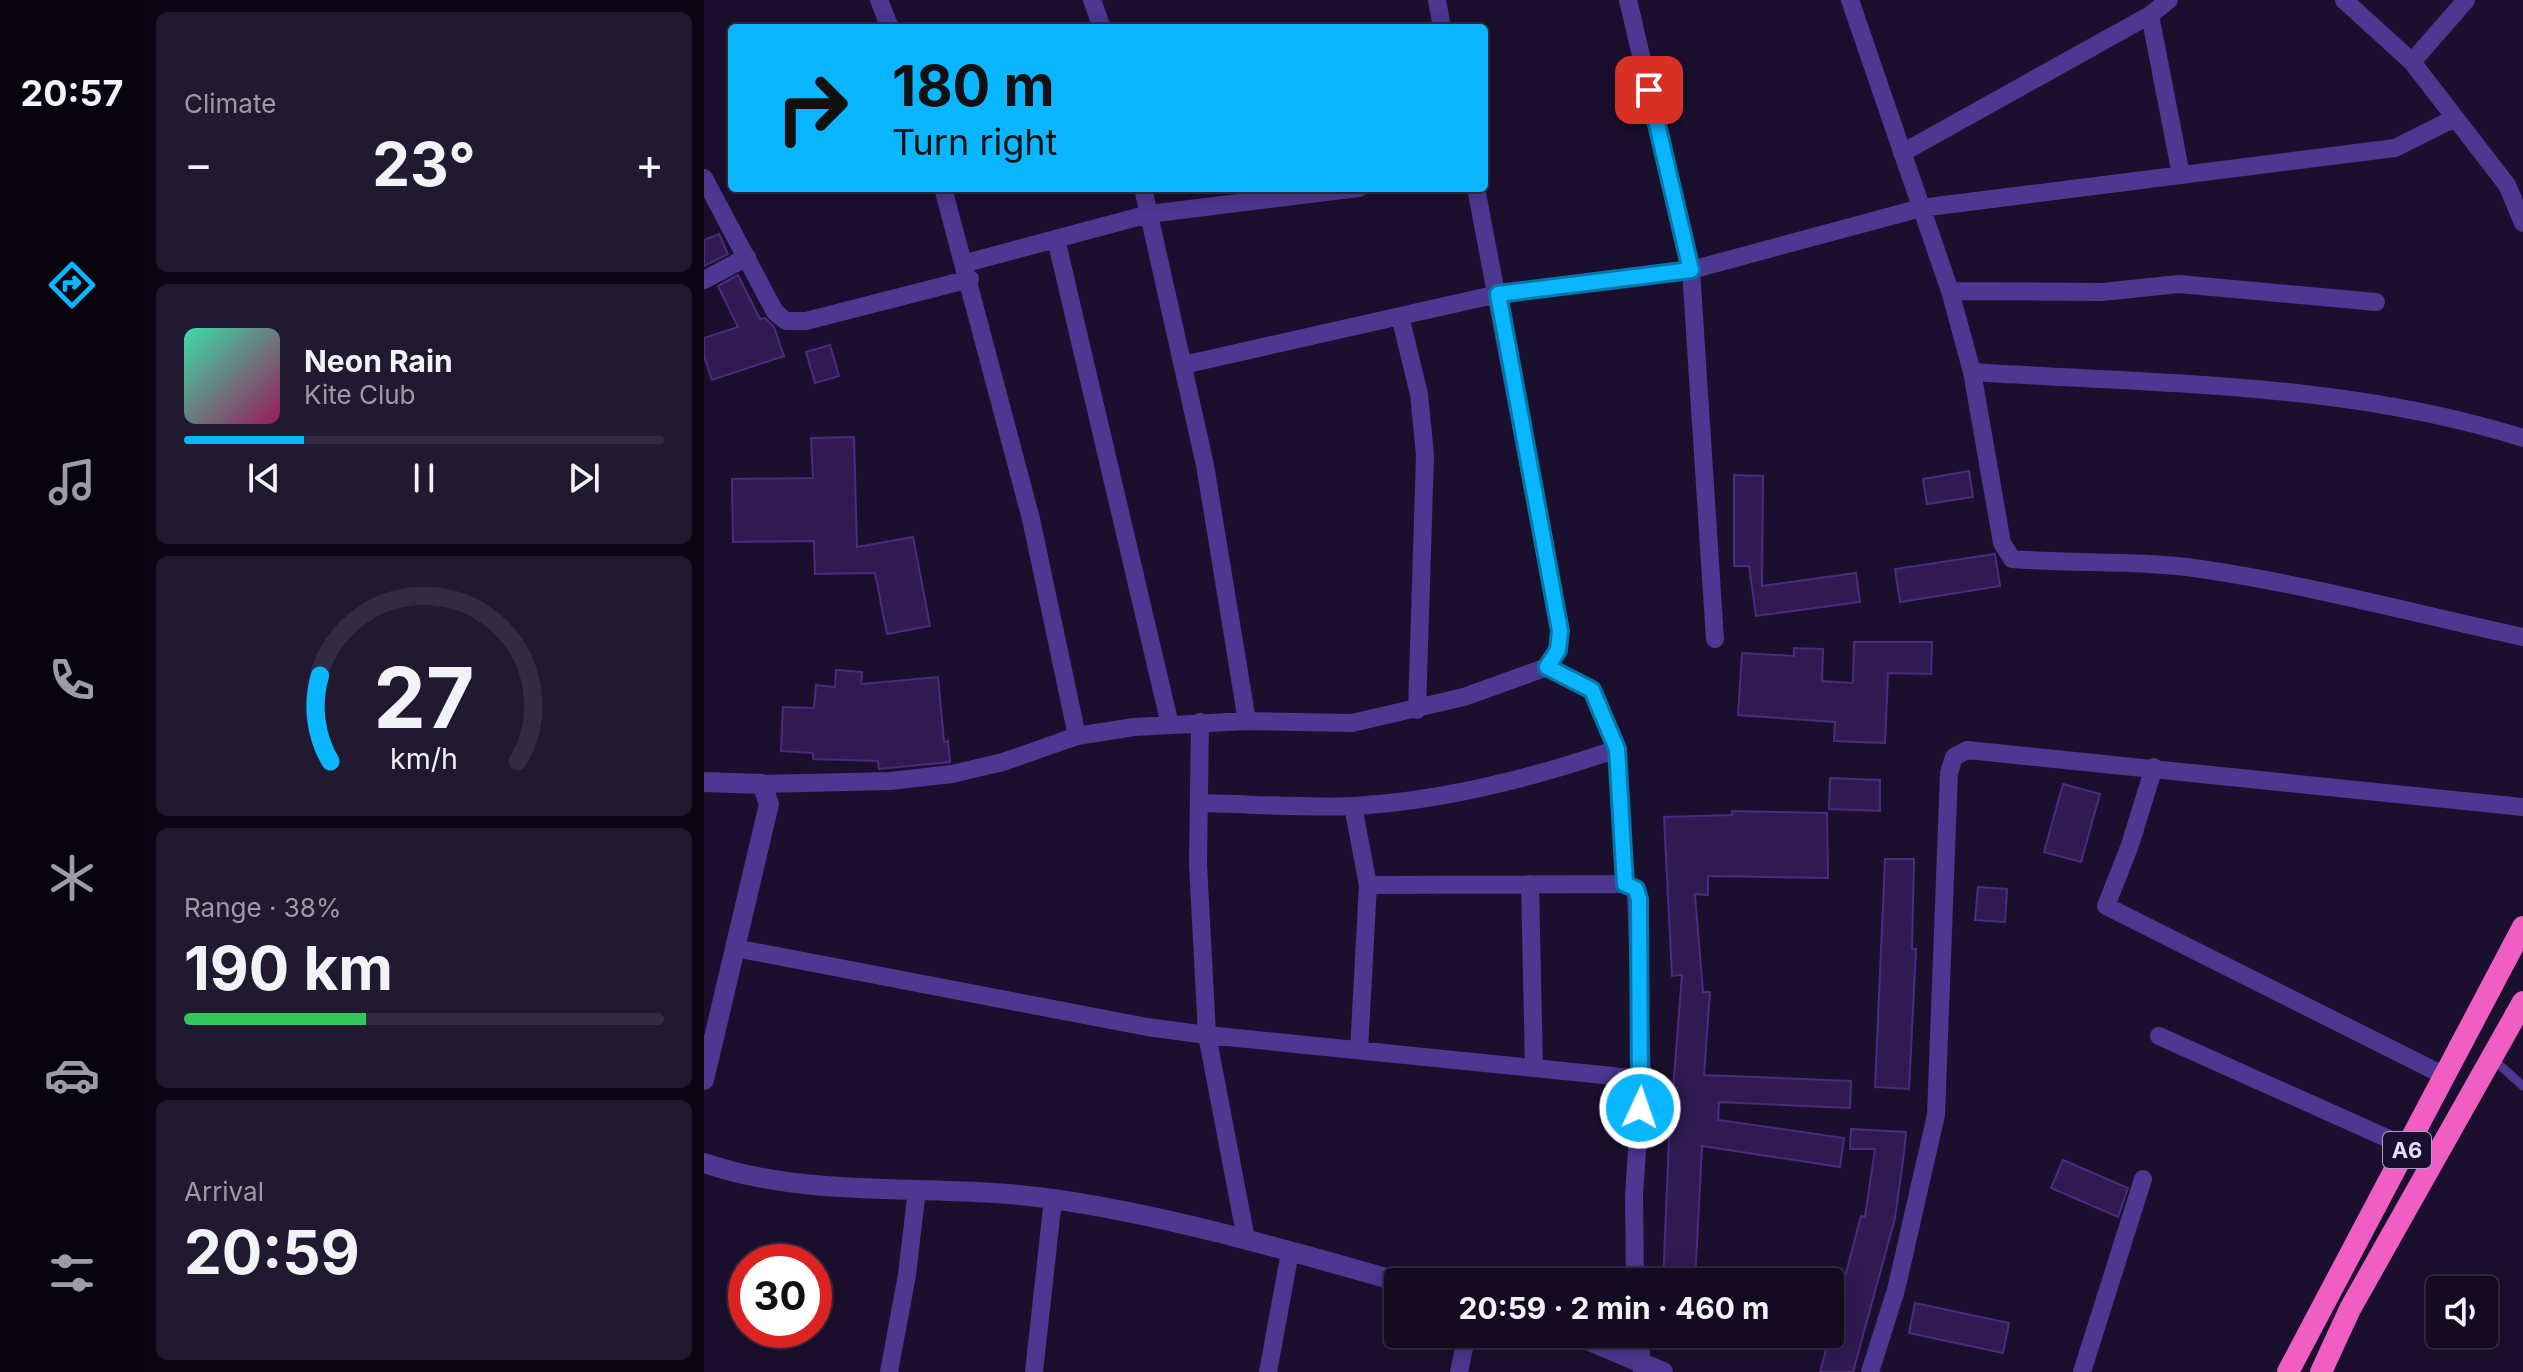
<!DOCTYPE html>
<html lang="en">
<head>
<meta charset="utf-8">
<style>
	:root { --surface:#140b22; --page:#21192f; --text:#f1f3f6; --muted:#9d9ba5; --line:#332b40; --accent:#09b6ff }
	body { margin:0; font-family:Inter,sans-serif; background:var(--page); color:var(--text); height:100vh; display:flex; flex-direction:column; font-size:30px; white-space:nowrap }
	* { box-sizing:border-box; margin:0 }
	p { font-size:26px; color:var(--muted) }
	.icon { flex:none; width:44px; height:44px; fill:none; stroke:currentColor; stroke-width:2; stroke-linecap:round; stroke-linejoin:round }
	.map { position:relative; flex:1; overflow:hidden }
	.panel { display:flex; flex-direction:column; gap:12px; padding:12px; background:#0b0613; width:560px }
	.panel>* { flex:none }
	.hud { position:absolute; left:24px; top:24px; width:760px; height:168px; border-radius:8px; box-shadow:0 4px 20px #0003,0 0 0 2px var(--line); background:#09b6ff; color:#111; overflow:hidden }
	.tools { position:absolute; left:1722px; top:1276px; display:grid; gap:16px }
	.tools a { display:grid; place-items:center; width:72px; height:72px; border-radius:8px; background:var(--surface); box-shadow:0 4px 20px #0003,0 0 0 2px var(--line); font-size:40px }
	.speed { position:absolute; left:24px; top:1244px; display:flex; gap:16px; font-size:40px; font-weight:700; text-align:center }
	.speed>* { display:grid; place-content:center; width:104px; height:104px; border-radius:50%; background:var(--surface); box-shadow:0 4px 20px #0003,0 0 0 2px var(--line); line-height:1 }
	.speed .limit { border:12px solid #d22; background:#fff; color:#111 }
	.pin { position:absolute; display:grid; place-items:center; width:68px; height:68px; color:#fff; margin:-34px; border-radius:16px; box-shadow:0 4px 12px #0006 }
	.me { position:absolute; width:88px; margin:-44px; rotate:3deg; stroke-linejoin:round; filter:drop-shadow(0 0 6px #0008) }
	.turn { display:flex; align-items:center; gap:28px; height:168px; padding:0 32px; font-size:36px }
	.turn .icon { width:104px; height:104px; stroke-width:2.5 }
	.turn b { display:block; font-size:56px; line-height:68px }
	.big { font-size:60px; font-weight:700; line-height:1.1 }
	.panel .widget { flex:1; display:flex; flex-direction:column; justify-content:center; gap:12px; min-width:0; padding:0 28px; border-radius:12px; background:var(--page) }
	.panel .dial { align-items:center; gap:0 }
	.dial svg { height:208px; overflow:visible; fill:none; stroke:var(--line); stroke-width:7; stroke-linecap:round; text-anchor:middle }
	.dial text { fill:var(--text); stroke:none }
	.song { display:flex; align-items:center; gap:24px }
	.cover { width:96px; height:96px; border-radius:12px; background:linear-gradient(135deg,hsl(160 70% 55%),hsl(330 70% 35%)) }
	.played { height:8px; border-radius:4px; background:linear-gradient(90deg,var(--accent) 25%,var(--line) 25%) }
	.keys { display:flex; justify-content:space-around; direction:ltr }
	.heat { display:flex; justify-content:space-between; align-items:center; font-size:44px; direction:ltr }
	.charge { height:12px; border-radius:6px; background:linear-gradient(90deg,#34c759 38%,var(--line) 0) }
	.trip { position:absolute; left:680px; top:1268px; width:460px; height:80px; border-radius:8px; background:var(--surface); box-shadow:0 4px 20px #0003,0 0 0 2px var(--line); font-weight:700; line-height:80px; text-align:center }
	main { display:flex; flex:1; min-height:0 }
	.dock { display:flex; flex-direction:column; width:144px; justify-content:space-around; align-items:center; background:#08040e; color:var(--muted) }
	.dock .icon { width:56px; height:56px }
	.dock .active { color:var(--accent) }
	.dock b { font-size:36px; color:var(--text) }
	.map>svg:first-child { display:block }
	.building { fill:#301a51; stroke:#4b2a7f; stroke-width:2 }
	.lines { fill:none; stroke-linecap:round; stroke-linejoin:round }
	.service { stroke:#4c3791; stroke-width:9 }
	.minor { stroke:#4c3791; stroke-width:18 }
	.tertiary { stroke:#4c3791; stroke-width:20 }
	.trunk { stroke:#f15ec3; stroke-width:22 }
	.route-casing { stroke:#0676a6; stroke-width:20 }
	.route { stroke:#09b6ff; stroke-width:14 }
	.labels { text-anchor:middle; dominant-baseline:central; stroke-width:8; stroke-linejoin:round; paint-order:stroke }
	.shield { fill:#1b0f2e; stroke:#aa9fc0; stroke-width:2 }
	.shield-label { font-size:22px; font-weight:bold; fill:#e7ddff }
</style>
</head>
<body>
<main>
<nav class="dock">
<b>20:57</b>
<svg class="icon active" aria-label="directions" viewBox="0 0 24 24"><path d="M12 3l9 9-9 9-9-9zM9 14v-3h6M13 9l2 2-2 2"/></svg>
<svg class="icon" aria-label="music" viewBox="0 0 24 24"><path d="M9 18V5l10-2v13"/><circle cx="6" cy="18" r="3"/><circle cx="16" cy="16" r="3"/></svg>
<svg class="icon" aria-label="phone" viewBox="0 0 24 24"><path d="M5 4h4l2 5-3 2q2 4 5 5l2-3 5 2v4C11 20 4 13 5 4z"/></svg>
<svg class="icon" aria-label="climate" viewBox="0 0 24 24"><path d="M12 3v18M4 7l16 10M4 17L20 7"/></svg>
<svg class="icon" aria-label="car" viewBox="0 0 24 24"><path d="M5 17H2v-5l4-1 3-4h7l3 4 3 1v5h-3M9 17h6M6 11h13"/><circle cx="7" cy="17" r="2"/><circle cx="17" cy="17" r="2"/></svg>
<svg class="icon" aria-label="filters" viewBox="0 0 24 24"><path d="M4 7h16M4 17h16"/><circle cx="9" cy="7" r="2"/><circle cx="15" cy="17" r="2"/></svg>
</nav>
<section class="panel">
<div class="widget"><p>Climate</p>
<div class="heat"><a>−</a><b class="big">23°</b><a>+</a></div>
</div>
<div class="widget">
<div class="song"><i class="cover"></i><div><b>Neon Rain</b><p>Kite Club</p></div></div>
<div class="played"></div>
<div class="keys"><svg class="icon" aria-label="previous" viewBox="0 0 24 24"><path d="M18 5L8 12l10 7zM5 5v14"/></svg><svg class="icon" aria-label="pause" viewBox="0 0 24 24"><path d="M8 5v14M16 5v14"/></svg><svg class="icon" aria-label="next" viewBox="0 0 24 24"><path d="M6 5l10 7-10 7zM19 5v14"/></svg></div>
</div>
<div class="widget dial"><svg viewBox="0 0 100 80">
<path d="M14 69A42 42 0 1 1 86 69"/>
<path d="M14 69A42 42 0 0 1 10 36" stroke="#09b6ff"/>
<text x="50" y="56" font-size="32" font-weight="700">27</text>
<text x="50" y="72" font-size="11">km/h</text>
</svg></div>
<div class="widget"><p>Range · 38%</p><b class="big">190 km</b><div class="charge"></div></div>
<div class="widget"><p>Arrival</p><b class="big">20:59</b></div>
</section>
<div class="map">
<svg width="1819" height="1372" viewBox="0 0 1819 1372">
	<rect width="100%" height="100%" fill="#1b0f2e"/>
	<!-- building -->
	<path class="building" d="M 15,234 L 24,254 L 0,266 L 0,240 Z
		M 34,275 L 56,319 L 61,318 L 70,327 L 80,356 L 8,380 L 0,356 L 0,338 L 34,327 L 14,286 Z
		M 126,345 L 135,376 L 111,383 L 102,352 Z
		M 150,437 L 153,547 L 209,537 L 226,626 L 183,634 L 171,573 L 111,574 L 110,541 L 29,542 L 28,479 L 109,478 L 107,438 Z
		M 1265,471 L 1269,497 L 1223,504 L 1219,479 Z
		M 1030,475 L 1059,476 L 1058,586 L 1152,573 L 1156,602 L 1052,616 L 1045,566 L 1030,566 Z
		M 1291,554 L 1296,586 L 1196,602 L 1191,569 Z
		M 1150,642 L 1228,642 L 1227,674 L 1184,673 L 1181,743 L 1130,741 L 1131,722 L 1034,715 L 1038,653 L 1090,656 L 1090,648 L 1119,649 L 1118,681 L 1149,683 Z
		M 132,670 L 158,672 L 157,684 L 234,677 L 240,742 L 244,741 L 246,762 L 175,769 L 174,761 L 109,759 L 109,753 L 77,751 L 79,707 L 110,708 L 112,685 L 131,687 Z
		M 1126,778 L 1176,780 L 1176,811 L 1125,809 Z
		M 1359,784 L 1396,794 L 1377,862 L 1340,852 Z
		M 1028,811 L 1123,813 L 1124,878 L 1004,876 L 1004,895 L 991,894 L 999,992 L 1006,992 L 1000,1075 L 1147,1081 L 1146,1108 L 1015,1102 L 1014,1120 L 1140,1138 L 1136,1167 L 998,1146 L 991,1282 L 959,1282 L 965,1141 L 978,975 L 968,976 L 960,817 L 1028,815 Z
		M 1181,859 L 1210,859 L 1208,949 L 1212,949 L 1205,1089 L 1171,1087 Z
		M 1274,887 L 1303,889 L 1301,922 L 1271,920 Z
		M 1147,1129 L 1202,1132 L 1200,1153 L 1191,1218 L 1149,1372 L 1116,1372 L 1157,1216 L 1161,1217 L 1171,1149 L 1146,1149 Z
		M 1359,1160 L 1424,1188 L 1414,1217 L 1347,1188 Z
		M 1211,1303 L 1305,1323 L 1299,1353 L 1205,1333 Z"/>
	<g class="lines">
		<!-- service -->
		<path class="service" d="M 1790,1060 L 1819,1086"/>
		<!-- minor -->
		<path class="minor" d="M 175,0 L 186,28
			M 388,0 L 398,28
			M 733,0 L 738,28
			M 924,0 L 987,270 L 1011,639
			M 1146,0 L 1246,291 L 1268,372 L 1298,543 L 1308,559 C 1371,564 1434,560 1497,569 C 1606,585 1712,614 1819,637
			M 1640,0 L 1708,62 L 1803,185 L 1819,223
			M 1446,15 L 1477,175
			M 1708,62 L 1762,0
			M 1198,153 L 1446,15 L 1465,0
			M 0,178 L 71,312 L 82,321 L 102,321 L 266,279
			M 239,188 L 327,519 L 373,736
			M 439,188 L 501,465 L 543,721
			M 352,239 L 466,725
			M 262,263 L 445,214 L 655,188
			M 0,280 L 43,257
			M 1246,291 L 1398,292 L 1475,284 L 1672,302
			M 696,316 L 715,394 L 721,455 L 713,710
			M 479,365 L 794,294 L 987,270 L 1217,208 L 1691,148 L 1751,118
			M 1268,372 C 1452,384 1642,382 1819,438
			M 843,667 L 888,690 L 913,749 L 921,884
			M 1450,767 L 1426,845 L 1402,906 L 1741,1076
			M 58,784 L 186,781 L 248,774 L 299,762 L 373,736 L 430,727 L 543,721 L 648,723 L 760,697 L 843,667 L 854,650 L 856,631 L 772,188
			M 495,803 C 546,804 598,808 649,806 C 738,801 829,778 913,749
			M 649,806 L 664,885 L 655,1050
			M 826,884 L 830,1068
			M 664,885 L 921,884 L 932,889 L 938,1079 L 930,1195 L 931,1282
			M 31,948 L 443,1027 L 503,1035 L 494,864 L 496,722
			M 1455,1036 L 1705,1148
			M 542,1239 L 503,1035 L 938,1079
			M 936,1334 L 938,1372
			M 185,1372 L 203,1275 L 213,1189
			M 330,1372 L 349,1199
			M 564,1372 L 586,1252
			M 755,1372 L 763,1334
			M 1166,1372 L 1192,1290 L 1232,1115 L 1245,773 L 1250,757 L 1263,750 L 1819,807
			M 1378,1372 L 1439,1179"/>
		<!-- tertiary -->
		<path class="tertiary" d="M 0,782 L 58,784 L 65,804 L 0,1080
			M 0,1163 C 111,1201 234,1182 349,1199 C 467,1216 581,1250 697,1282
			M 869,1334 L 959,1372"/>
		<!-- trunk -->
		<path class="trunk" d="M 1584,1372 L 1819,927
			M 1617,1372 L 1646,1309 L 1819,1002"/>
	</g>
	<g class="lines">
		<!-- route casing -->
		<g class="route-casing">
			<path id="route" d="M 936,1108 L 935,899 L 932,889 L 921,884 L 913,749 L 888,690 L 843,667 L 854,650 L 856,631 L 794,294 L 987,270 L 945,90"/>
		</g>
		<!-- route -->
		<use href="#route" class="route"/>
	</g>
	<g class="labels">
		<!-- shield labels -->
		<rect class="shield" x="1679" y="1132" width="48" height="36" rx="6"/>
		<g class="shield-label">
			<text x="1703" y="1150">A6</text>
		</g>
	</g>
</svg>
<div class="tools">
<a><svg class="icon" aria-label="sound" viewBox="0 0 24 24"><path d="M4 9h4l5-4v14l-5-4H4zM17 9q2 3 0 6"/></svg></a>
</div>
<div class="speed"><div class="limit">30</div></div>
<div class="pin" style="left:945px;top:90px;background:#d93025"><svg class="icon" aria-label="arrive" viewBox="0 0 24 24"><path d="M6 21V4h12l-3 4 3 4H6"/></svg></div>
<svg class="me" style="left:936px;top:1108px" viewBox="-20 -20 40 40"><circle r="17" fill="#09b6ff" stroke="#fff" stroke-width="3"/><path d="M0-11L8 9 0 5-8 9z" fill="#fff"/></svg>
<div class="trip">20:59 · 2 min · 460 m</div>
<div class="hud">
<div class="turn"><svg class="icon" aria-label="right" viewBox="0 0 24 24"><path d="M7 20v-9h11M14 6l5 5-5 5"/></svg><div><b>180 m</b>Turn right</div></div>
</div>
</div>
</main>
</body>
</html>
